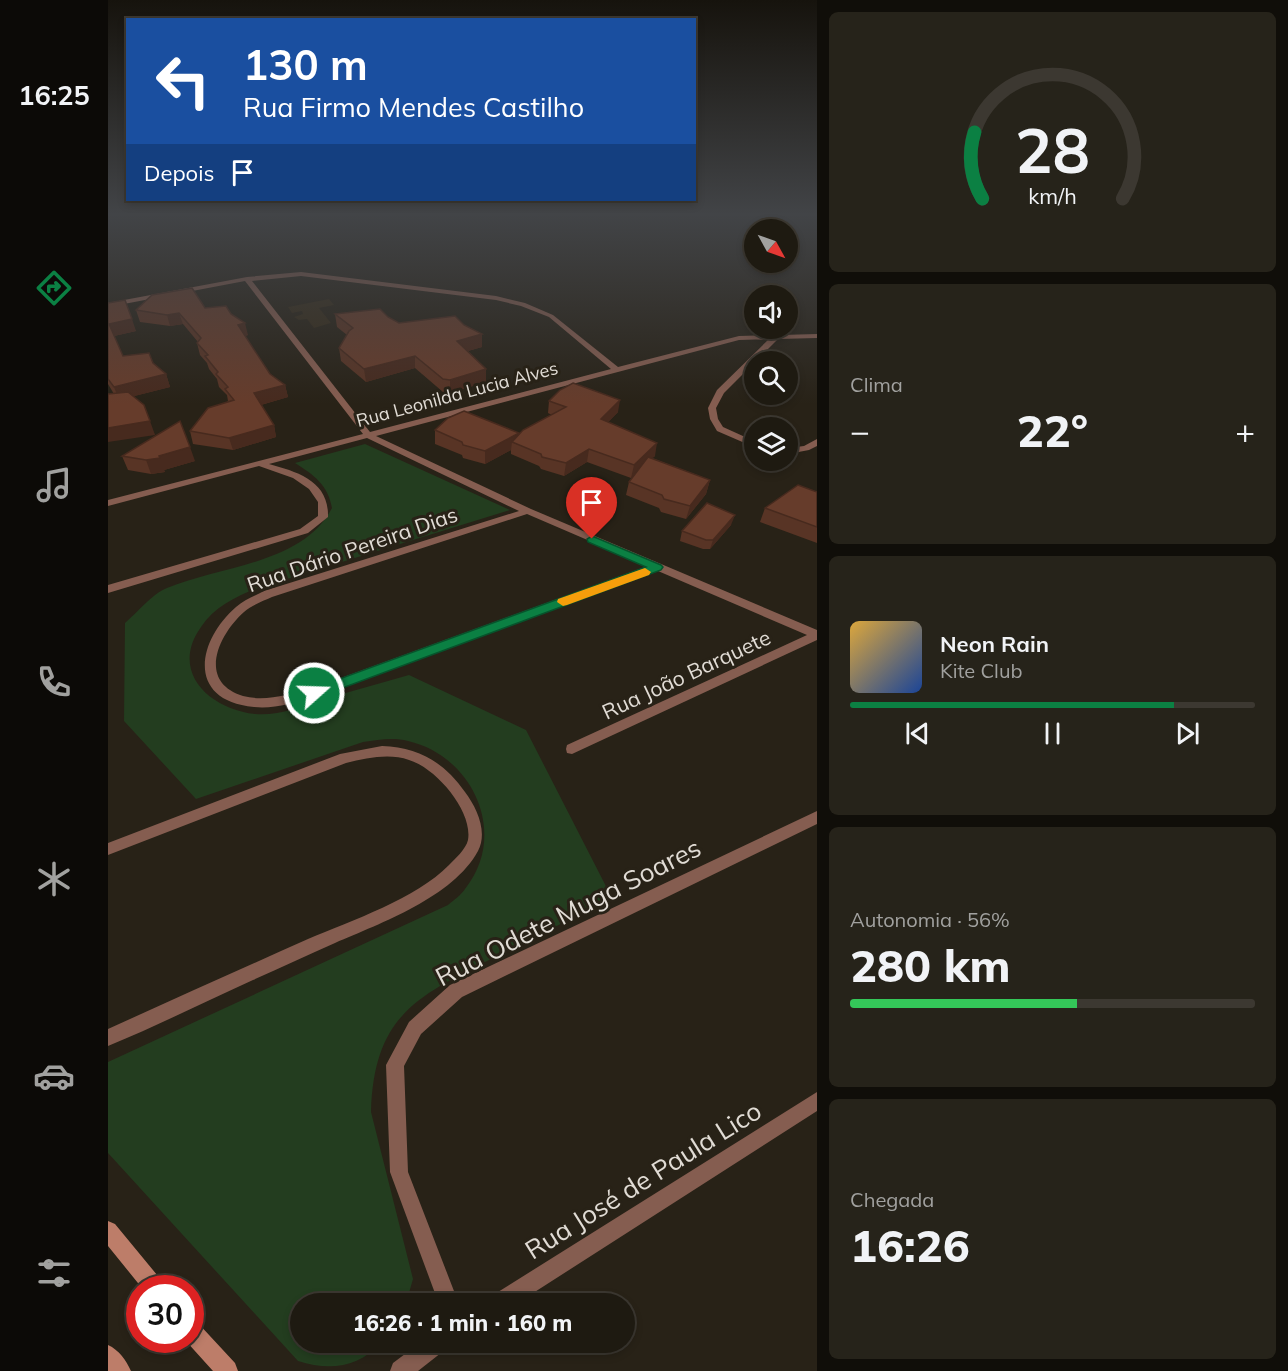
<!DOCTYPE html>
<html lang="pt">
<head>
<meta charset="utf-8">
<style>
	:root { --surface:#1e1a11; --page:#26231a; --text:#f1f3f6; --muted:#a1a19f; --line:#3c3831; --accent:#0b8043 }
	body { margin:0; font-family:Mulish,sans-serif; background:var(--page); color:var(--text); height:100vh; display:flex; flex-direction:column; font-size:22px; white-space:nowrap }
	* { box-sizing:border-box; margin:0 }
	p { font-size:20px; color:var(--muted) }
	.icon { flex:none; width:33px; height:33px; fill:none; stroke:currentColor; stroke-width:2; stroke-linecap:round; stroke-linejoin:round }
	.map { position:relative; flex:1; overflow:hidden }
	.panel { display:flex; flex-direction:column; gap:12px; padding:12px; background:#100e09; width:471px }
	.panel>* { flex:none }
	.guide { position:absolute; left:18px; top:18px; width:570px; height:183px; border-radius:0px; box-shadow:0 3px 9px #0003,0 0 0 2px var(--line); background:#1a4fa0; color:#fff; overflow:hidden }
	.needle { width:39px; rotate:130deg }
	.buttons { position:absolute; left:636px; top:219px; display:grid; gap:12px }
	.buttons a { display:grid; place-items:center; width:54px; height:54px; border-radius:50%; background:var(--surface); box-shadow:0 3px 9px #0003,0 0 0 2px var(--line); font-size:30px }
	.speed { position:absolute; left:18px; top:1275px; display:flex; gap:12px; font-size:30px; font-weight:700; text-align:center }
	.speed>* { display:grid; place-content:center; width:78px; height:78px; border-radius:50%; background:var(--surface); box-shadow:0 3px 9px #0003,0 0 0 2px var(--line); line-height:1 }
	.speed .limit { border:9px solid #d22; background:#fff; color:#111 }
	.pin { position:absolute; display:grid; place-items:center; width:51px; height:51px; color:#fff; margin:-62px -26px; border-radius:50% 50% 50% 0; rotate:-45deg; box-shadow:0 0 6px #0007 }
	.pin .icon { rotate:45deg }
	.me { position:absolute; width:66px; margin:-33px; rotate:70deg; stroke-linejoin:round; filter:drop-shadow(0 0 4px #0008) }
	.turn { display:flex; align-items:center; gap:21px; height:126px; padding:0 18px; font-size:27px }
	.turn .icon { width:78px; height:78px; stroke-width:2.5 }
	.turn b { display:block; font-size:42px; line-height:51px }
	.then { display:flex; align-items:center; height:57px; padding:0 18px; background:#0003; gap:12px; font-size:22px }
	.big { font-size:45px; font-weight:800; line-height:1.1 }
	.panel .card { flex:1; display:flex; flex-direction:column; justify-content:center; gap:9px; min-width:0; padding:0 21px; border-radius:9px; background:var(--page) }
	.panel .dial { align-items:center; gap:0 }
	.dial svg { height:156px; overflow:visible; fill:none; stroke:var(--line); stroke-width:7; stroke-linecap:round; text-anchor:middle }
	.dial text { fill:var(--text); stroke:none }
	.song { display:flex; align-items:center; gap:18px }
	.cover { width:72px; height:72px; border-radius:9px; background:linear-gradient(135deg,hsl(40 70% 55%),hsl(220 70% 35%)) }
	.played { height:6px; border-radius:3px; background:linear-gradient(90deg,var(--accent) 80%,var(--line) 80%) }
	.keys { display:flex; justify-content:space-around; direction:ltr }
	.heat { display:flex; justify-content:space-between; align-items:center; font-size:33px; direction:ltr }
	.charge { height:9px; border-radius:4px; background:linear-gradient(90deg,#34c759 56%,var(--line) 0) }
	.trip { position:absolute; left:182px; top:1293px; width:345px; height:60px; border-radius:30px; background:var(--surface); box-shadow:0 3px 9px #0003,0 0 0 2px var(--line); font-weight:800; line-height:60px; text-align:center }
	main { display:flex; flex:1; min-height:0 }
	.tab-bar { display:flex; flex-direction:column; width:108px; justify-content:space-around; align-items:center; background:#0c0a07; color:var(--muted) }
	.tab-bar .icon { width:42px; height:42px }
	.tab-bar .active { color:var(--accent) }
	.tab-bar b { font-size:27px; color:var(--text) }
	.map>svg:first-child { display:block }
	.built { fill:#352b1a }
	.green { fill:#233d1f }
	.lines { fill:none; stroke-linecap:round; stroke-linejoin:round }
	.street { fill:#855d50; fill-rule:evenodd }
	.secondary { fill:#bd7d69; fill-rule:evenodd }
	.wall { fill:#583425 }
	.shaded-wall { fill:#472a1e }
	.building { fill:#663c2b; stroke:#472a1e; stroke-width:1.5 }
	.route { fill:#0b8043; stroke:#07532c; stroke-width:1.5 }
	.slow { fill:#f59e0b }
	.labels { text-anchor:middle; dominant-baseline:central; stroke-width:6; stroke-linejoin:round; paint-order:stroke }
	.far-street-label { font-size:18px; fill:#e1dcd5; stroke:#282217 }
	.street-label { font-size:21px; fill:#e1dcd5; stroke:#282217 }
	.near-street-label { font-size:26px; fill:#e1dcd5; stroke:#282217 }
</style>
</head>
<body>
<main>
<nav class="tab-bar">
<b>16:25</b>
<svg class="icon active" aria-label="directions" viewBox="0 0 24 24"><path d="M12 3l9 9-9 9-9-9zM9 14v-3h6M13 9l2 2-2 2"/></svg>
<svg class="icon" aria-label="music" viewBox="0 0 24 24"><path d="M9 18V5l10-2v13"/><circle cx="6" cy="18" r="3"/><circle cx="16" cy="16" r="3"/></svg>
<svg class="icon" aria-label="phone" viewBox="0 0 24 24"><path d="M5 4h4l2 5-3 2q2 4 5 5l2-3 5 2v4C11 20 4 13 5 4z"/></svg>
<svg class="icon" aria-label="climate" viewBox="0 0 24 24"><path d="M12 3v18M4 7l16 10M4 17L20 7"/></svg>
<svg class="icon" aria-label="car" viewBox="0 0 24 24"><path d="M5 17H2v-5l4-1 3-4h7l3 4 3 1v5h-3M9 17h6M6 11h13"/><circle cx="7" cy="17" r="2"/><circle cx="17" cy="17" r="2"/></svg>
<svg class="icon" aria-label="filters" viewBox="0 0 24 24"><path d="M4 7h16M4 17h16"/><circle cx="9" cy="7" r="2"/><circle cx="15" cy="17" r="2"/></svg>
</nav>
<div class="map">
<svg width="709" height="1371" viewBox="0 0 709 1371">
	<rect width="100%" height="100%" fill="#282217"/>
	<!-- built -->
	<path class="built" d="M 221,299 L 226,305 L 211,308 L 223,323 L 206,328 L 199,319 L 191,320 L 186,317 L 195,314 L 194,311 L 184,313 L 180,307 Z"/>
	<!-- green -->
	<path class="green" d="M 257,444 L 402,510 L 153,587 C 131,595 107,606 93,627 C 61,672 102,709 147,714 C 170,716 192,707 213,700 C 242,692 272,683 301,675 L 418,730 L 504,898 C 466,917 427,937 389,956 C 310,996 266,1014 263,1112 L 305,1279 L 298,1303 L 192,1304 L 192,1342 L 273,1343 C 250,1368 221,1371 190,1361 L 0,1153 L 0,1062 L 340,905 C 346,900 353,895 357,889 C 401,834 365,756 300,741 C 285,737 270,740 255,742 L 88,799 L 16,721 L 17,623 C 29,613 44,594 59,588 C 112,566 195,564 224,508 C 220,485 206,475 187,463 Z"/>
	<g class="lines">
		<!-- street -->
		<path class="street" d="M 193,272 L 388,296 L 417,303 L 445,315 L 510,367 L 631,336 L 709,334 L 709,338 L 670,339 L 616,393 L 608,408 L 610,419 L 615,427 L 646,441 L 646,447 L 609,431 L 602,419 L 600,408 L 609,390 L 661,339 L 631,340 L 268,436 L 423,509 L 709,630 L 709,640 L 464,754 L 459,753 L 458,749 L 459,745 L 699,635 L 550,571 L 205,698 C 186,703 166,709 146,707 C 79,701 88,642 128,607 C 136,600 147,596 156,591 L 411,511 L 259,438 L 161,464 C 190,472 221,481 220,517 L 200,533 L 0,593 L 0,585 L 192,529 L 210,516 L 210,502 L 201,489 L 185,478 L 151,466 L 0,506 L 0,500 L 255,434 L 137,281 L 0,307 L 0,303 L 139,277 ZM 193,276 L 388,300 L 413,306 L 441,317 L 503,369 L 262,432 L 144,281 ZM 419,514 L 540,566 L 203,689 C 182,694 157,702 135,696 C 89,682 110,635 136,612 C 144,605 155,601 164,597 Z
			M 709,439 L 709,446 L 701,450 L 680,454 L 680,448 L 696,446 Z
			M 274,746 C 310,747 336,762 357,792 C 369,808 380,832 370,851 C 345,897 273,923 227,943 C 200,955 172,968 145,980 C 96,1002 49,1026 0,1046 L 0,1029 C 66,999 133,969 200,939 C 243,921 309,898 341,865 C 347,859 358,849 360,840 C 365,811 328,768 301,760 C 281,753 259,758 238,763 L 0,855 L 0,843 L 232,754 Z
			M 709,811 L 709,824 L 354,997 L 313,1034 L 296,1066 L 300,1172 L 351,1304 L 331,1304 L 282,1172 L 278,1065 L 301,1022 L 342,985 Z
			M 709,1092 L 709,1111 L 408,1304 L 379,1304 L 382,1297 Z
			M 313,1342 L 341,1342 L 338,1349 L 310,1371 L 282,1371 L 285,1363 Z"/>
		<!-- secondary -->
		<path class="secondary" d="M 0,1221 L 7,1224 L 54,1281 L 57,1288 L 34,1288 L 0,1246 Z
			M 82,1319 L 89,1322 L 127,1363 L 130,1371 L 105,1371 L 77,1340 L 82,1340 Z
			M 0,1345 C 11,1350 18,1360 23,1371 L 0,1371 Z"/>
	</g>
	<!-- wall -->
	<path class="wall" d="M 0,303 L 28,331 L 6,336 L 15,356 L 45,363 L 58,374 L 62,387 L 26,396 L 47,435 L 6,394 L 0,384 Z
		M 97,308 L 123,314 L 140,335 L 137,336 L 162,374 L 177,385 L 180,397 L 153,405 L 166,425 L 168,437 L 125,450 L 85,444 L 82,431 L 120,401 L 119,395 L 111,387 L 109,379 L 101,369 L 99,363 L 92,355 L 89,343 L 90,342 L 75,324 L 62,326 L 32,322 L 28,310 Z
		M 227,314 L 280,317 L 291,323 L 374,347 L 360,351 L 378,382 L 342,393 L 335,392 L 307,368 L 258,382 L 233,361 L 231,348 L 239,335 L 229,327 Z
		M 441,401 L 510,412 L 500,422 L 547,456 L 544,458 L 602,480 L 598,494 L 578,519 L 553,512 L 551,508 L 518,495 L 521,482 L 526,475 L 523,478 L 479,462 L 456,476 L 433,469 L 431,466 L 403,454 L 403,450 L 377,464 L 355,458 L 354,455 L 327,444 L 327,430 L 411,433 L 411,434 L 444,415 L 440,413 Z
		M 14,456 L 87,461 L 56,470 L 57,472 L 43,474 L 20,470 Z
		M 709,492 L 709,543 L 652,522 L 657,508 Z
		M 623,525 L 602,549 L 595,549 L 572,541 L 574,531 Z"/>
	<!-- shaded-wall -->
	<path class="shaded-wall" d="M 71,313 L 75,324 L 62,326 L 59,315 Z
		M 24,319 L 28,331 L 6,336 L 1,324 Z
		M 137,323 L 140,335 L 133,337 L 130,325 Z
		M 374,334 L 374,347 L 349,354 L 349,341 Z
		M 307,356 L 307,368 L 258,382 L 256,369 Z
		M 378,369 L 378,382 L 342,393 L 342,380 Z
		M 58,374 L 62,387 L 11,400 L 6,387 Z
		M 177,385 L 180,397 L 149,406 L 146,393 Z
		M 512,400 L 510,412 L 491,432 L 493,419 Z
		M 42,421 L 47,435 L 0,442 L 0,428 Z
		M 166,425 L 168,437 L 125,450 L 121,438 Z
		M 411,433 L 411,445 L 404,442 L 403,450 L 377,464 L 377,451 Z
		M 549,443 L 547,456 L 523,478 L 526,465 Z
		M 82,447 L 87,461 L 56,470 L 57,472 L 43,474 L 38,460 Z
		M 481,449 L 479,462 L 456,476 L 458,463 Z
		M 602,480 L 598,494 L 578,519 L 582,506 Z
		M 627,515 L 623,525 L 602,549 L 605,540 Z"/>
	<!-- building -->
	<path class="building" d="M 84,288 L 97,308 L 118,306 L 123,314 L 137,323 L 130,325 L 162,374 L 177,385 L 146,393 L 166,425 L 121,438 L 82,431 L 100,408 L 126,400 L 117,389 L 120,387 L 108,374 L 110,372 L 97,356 L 100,355 L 89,343 L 93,338 L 71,313 L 59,315 L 28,310 L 44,295 Z
		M 17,300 L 24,319 L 1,324 L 15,356 L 41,353 L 45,363 L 58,374 L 6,387 L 0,379 L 0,303 Z
		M 272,309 L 280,317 L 291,323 L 347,316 L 356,325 L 374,334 L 349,341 L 378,369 L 342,380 L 335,379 L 307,356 L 256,369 L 231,348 L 241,331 L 245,328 L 227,314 Z
		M 465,383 L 512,400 L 493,419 L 549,443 L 526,465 L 481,449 L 458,463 L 434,457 L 433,454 L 404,442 L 415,430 L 458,407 L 441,401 L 452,390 Z
		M 20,392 L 36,405 L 42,421 L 0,428 L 0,394 Z
		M 356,411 L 411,433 L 377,451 L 355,445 L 354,442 L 327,430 L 340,418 Z
		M 72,421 L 82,447 L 51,456 L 52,458 L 38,460 L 14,456 Z
		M 540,457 L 602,480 L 582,506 L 556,499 L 554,495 L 521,482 Z
		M 690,485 L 709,492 L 709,527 L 657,508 Z
		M 599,503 L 627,515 L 605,540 L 598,540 L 574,531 Z"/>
	<!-- sky -->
	<linearGradient id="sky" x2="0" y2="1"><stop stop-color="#16130d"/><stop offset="0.53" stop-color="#424447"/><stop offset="1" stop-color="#424447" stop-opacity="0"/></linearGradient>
	<rect width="709" height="404" fill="url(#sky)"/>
	<!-- route -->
	<path class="route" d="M 484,536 L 553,565 L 555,567 L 553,570 L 210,697 L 201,697 L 199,693 L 201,690 L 538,567 L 480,542 L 479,539 Z"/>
	<!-- slow -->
	<path class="slow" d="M 537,568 L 543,572 L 541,575 L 459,605 L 455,606 L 449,602 L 450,599 Z"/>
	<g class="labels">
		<!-- far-street labels -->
		<g class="far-street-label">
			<text transform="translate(349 394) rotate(-15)">Rua Leonilda Lucia Alves</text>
		</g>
		<!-- street labels -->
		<g class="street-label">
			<text transform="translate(244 549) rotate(-19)">Rua Dário Pereira Dias</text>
			<text transform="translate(578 674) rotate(-25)">Rua João Barquete</text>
		</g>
		<!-- near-street labels -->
		<g class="near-street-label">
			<text transform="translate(460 912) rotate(-27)">Rua Odete Muga Soares</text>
			<text transform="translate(535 1180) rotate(-32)">Rua José de Paula Lico</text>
		</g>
	</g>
</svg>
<div class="buttons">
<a><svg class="needle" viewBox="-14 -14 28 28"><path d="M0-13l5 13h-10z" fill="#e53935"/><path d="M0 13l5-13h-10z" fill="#a1a19f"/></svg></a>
<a><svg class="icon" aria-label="sound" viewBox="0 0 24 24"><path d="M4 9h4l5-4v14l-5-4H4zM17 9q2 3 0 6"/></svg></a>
<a><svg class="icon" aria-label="search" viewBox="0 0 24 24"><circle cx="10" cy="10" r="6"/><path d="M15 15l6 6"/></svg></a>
<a><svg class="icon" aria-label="layers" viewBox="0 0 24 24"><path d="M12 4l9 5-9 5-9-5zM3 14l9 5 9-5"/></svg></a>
</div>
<div class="speed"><div class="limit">30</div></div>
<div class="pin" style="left:484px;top:539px;background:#d93025"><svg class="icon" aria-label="arrive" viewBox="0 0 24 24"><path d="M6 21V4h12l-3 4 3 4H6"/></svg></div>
<svg class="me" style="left:206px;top:693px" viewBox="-20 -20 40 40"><circle r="17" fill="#0b8043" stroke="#fff" stroke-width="3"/><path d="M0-11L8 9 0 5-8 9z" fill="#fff"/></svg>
<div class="trip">16:26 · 1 min · 160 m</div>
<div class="guide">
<div class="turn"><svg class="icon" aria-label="left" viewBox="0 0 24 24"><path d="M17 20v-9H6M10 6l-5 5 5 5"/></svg><div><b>130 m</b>Rua Firmo Mendes Castilho</div></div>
<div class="then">Depois<svg class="icon" aria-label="arrive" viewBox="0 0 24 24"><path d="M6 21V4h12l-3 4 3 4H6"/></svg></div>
</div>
</div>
<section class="panel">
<div class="card dial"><svg viewBox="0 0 100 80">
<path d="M14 69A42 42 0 1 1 86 69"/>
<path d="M14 69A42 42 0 0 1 10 35" stroke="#0b8043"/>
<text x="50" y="56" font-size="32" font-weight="700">28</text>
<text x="50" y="72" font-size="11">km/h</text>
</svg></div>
<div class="card"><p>Clima</p>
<div class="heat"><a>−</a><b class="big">22°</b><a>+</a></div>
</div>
<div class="card">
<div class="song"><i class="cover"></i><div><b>Neon Rain</b><p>Kite Club</p></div></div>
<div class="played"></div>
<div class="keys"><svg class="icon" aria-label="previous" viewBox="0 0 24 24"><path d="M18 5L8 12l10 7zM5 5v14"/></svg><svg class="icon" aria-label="pause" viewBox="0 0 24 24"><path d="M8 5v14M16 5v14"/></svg><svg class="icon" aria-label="next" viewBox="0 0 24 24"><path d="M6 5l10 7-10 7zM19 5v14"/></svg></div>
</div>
<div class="card"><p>Autonomia · 56%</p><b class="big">280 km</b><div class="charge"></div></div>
<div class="card"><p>Chegada</p><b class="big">16:26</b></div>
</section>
</main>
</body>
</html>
